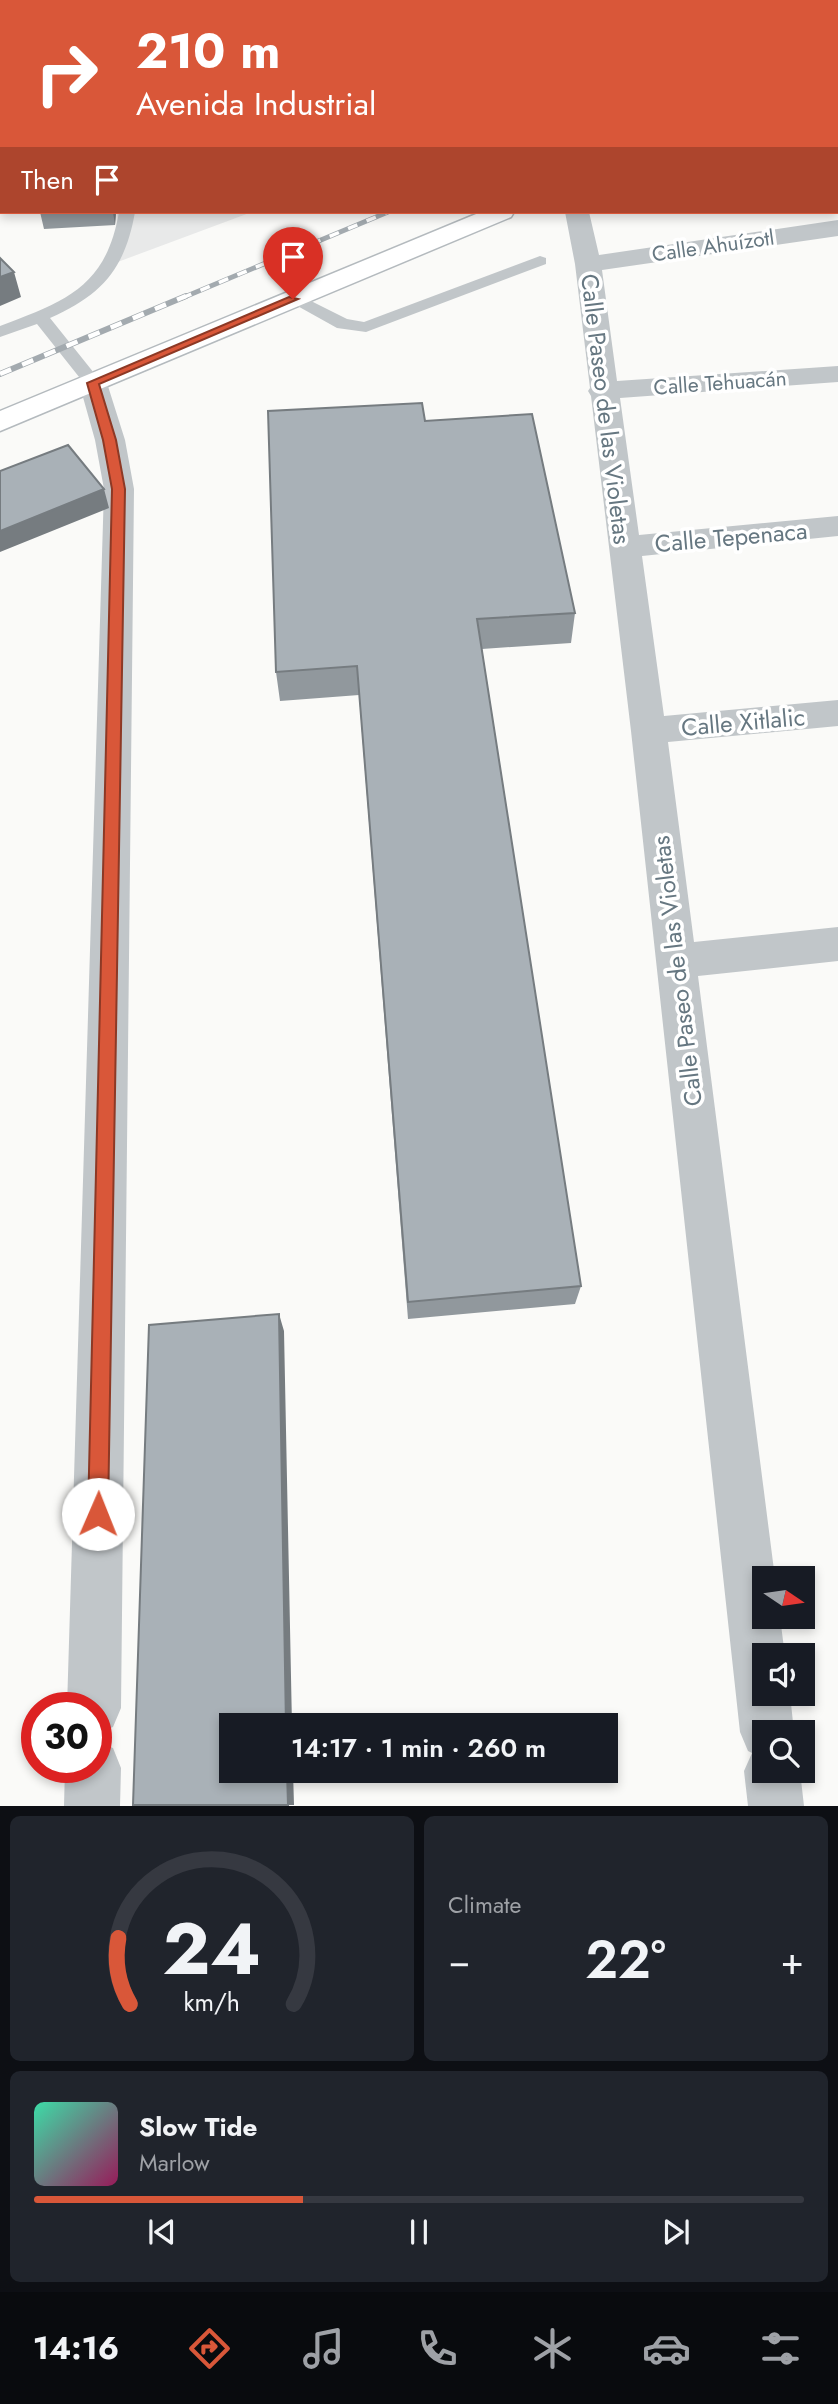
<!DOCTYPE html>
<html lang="en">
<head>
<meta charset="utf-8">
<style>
	:root { --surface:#171b24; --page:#20242c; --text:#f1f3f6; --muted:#9ea1a6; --line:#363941; --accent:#d95739 }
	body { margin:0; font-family:Jost,sans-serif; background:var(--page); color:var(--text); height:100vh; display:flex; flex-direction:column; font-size:26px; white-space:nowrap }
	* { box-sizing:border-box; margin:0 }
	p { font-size:23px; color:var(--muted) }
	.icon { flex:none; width:38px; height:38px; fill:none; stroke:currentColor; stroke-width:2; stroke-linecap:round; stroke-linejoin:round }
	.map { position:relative; height:1806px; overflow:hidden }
	.sheet { display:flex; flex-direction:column; gap:10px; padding:10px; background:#0d0f14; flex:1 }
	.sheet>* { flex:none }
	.hud { position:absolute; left:0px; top:0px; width:838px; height:214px; box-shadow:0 4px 10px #0003; background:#d95739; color:#fff; overflow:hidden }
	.needle { width:46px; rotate:103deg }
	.fabs { position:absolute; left:752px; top:1566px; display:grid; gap:14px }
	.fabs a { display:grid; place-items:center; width:63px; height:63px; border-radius:0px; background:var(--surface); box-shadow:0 4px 10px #0003; font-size:35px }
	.speed { position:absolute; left:21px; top:1692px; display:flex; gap:14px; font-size:35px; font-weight:700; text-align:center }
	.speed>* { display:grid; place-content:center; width:91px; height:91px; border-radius:50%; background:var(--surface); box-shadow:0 4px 10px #0003; line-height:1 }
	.speed .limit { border:10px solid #d22; background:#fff; color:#111 }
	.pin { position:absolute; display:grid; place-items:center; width:60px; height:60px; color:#fff; margin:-72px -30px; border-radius:50% 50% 50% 0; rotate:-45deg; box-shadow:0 0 7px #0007 }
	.pin .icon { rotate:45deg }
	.me { position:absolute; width:77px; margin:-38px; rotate:1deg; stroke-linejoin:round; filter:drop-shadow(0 0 5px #0008) }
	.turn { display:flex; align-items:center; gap:24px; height:147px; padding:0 21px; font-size:32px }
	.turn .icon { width:91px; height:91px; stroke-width:2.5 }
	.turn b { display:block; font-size:49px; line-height:60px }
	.then { display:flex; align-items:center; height:66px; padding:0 21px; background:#0003; gap:14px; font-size:26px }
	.big { font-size:52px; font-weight:600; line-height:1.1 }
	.sheet .tile { flex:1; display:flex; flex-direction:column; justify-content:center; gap:10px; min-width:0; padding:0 24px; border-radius:10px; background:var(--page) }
	.sheet .dial { align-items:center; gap:0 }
	.dial svg { height:182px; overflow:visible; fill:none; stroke:var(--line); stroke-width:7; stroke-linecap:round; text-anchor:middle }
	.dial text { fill:var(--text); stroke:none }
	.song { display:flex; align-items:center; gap:21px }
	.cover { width:84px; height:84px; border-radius:10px; background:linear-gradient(135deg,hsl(160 70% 55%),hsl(330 70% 35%)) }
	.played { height:7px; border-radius:4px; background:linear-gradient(90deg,var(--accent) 35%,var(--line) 35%) }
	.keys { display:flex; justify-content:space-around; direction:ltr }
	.heat { display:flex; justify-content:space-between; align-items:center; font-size:38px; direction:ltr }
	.sheet .tiles { flex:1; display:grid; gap:10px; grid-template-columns:1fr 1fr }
	.tile:last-child { grid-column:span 2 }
	.trip { position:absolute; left:219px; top:1713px; width:399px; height:70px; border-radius:0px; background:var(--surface); box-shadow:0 4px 10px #0003; font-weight:600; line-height:70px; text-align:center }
	.tab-bar { display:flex; height:112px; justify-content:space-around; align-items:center; background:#090b0e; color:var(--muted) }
	.tab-bar .icon { width:49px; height:49px }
	.tab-bar .current { color:var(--accent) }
	.tab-bar b { font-size:32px; color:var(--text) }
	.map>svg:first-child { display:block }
	.built { fill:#e8e9e9 }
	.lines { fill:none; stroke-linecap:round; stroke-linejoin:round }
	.secondary-casing { stroke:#b4babe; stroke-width:3 }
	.lane { fill:#c1c6c9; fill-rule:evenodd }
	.street { fill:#c1c6c9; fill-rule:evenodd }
	.secondary { fill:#fff; fill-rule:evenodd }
	.rail-far1-casing { stroke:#a3aaaf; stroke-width:5 }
	.rail-casing { stroke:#a3aaaf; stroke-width:6 }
	.rail-far1 { stroke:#fff; stroke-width:3.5; stroke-dasharray:10; stroke-linecap:butt }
	.rail { stroke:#fff; stroke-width:4.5; stroke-dasharray:12; stroke-linecap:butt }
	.wall { fill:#91989d }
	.shaded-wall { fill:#767c80 }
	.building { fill:#a9b1b7; stroke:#767c80; stroke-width:2 }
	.route { fill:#d95739; stroke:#8d3925; stroke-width:2 }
	.labels { text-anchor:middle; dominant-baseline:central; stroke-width:7; stroke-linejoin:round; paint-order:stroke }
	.far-street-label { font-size:21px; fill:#667781; stroke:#fff }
	.street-label { font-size:24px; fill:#667781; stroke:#fff }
</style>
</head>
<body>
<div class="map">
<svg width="838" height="1806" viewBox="0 0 838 1806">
	<rect width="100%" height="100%" fill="#fafaf8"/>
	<!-- built -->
	<path class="built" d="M 123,0 L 822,0 L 123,2 Z
		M 117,212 L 252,212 L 115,263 Z"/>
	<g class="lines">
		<!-- secondary casing -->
		<g class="secondary-casing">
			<path id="secondary" d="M 836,65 L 838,65 L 838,79 L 836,79 Z
				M 481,212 L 514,212 L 511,217 L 0,431 L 0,411 Z"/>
		</g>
		<!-- lane -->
		<path class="lane" d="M 123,0 L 137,0 L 137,2 L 123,2 Z
			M 119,212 L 135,212 C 125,269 102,295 50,318 L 102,383 L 93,388 L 87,387 L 37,324 L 0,337 L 0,326 C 66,301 106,287 119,212 Z
			M 540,256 L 546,258 L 546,264 L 366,332 L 337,328 L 285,299 L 293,294 L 299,295 L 347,319 L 364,322 Z"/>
		<!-- street -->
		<path class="street" d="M 565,212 L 589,212 L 599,255 L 838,220 L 838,236 L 602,270 L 617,381 L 838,366 L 838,382 L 620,398 L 639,535 L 838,516 L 838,536 L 642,556 L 664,716 L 838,700 L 838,726 L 668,742 L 694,942 L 838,927 L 838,961 L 698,976 L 775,1578 L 765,1578 L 765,1617 L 780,1617 L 785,1656 L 765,1656 L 765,1694 L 790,1694 L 794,1732 L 765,1732 L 765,1771 L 800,1771 L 804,1806 L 748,1806 L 744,1771 L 752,1753 L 748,1751 L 740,1732 L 631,731 L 591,396 L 588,391 L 590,388 L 575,264 Z
			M 93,374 L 103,377 L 107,383 L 125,440 L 134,489 L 121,1708 L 113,1727 L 96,1734 L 96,1708 L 67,1708 L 104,489 L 95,440 L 79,383 L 83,377 Z
			M 96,1741 L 113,1748 L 121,1768 L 120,1806 L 64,1806 L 65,1768 L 96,1768 Z"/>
		<!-- secondary -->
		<use href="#secondary" class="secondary"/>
		<!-- rail-far1 casing -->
		<g class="rail-far1-casing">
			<path id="rail-far1" d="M 182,298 L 388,212"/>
		</g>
		<!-- rail casing -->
		<g class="rail-casing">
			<path id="rail" d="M 0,374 L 186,296"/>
		</g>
		<!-- rail-far1 -->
		<use href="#rail-far1" class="rail-far1"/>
		<!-- rail -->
		<use href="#rail" class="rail"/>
	</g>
	<!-- wall -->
	<path class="wall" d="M 2,27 L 2,83 L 0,76 L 0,39 Z
		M 40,212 L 116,212 L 115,225 L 44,229 Z
		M 425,421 L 575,613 L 571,643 L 482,649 L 581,1286 L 575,1304 L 408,1319 L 359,695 L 280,701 L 276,672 Z"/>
	<!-- shaded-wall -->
	<path class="shaded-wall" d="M 113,212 L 116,212 L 115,225 Z
		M 14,272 L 21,297 L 0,306 L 0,277 Z
		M 104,489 L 109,508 L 0,552 L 0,531 Z
		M 279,1314 L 284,1331 L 292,1726 L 286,1726 Z
		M 287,1771 L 293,1771 L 294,1805 L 288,1805 Z"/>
	<!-- building -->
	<path class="building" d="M 6,0 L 118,0 L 118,2 L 6,2 Z
		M 2,27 L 2,61 L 0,62 L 0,39 Z
		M 0,258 L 14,272 L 0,277 Z
		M 422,403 L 425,421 L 532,414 L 575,613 L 477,619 L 581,1286 L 408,1302 L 357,666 L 276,672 L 268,411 Z
		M 68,445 L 104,489 L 0,531 L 0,471 Z
		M 279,1314 L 286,1726 L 231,1726 L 231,1771 L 287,1771 L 288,1805 L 133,1805 L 149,1325 Z"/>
	<!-- route -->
	<path class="route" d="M 289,297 L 298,299 L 99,384 L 116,440 L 125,489 L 108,1514 L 105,1521 L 98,1524 L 91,1521 L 88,1514 L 112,489 L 103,440 L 87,383 Z"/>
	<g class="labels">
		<!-- far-street labels -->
		<g class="far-street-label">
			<text transform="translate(713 246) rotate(-8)">Calle Ahuízotl</text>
			<text transform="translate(720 383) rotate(-4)">Calle Tehuacán</text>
		</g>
		<!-- street labels -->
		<g class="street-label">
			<text transform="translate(606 409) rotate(83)">Calle Paseo de las Violetas</text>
			<text transform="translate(731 537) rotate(-5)">Calle Tepenaca</text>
			<text transform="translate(743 722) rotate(-5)">Calle Xitlalic</text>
			<text transform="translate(677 971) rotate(-97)">Calle Paseo de las Violetas</text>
		</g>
	</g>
</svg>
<div class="fabs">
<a><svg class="needle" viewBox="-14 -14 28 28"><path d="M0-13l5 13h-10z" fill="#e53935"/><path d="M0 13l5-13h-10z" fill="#9ea1a6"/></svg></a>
<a><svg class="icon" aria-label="sound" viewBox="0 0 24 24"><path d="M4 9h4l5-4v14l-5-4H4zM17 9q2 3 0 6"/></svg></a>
<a><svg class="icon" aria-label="search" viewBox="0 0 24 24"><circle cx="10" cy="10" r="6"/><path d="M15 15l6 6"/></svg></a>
</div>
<div class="speed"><div class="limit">30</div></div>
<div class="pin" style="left:293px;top:299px;background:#d93025"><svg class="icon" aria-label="arrive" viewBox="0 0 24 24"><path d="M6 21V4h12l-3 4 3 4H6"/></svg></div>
<svg class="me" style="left:98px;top:1514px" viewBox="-20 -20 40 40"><circle r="19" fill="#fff"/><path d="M0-13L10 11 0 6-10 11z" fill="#d95739"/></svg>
<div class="trip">14:17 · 1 min · 260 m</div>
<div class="hud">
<div class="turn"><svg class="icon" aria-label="right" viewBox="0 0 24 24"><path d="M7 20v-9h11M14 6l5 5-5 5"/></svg><div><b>210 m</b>Avenida Industrial</div></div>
<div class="then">Then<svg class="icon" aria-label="arrive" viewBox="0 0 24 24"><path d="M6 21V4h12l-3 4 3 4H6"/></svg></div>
</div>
</div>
<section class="sheet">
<div class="tiles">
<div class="tile dial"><svg viewBox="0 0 100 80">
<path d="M14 69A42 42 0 1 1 86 69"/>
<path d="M14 69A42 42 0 0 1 9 40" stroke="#d95739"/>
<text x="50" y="56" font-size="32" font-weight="700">24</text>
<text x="50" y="72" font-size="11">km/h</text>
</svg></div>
<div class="tile"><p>Climate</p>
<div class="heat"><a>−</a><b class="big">22°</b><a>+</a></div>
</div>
<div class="tile">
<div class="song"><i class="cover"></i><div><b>Slow Tide</b><p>Marlow</p></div></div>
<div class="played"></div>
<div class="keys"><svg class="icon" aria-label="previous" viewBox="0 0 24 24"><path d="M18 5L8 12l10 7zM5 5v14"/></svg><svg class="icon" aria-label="pause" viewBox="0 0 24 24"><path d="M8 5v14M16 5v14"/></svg><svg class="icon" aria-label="next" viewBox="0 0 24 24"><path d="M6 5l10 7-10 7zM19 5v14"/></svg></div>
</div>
</div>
</section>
<nav class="tab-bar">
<b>14:16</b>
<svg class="icon current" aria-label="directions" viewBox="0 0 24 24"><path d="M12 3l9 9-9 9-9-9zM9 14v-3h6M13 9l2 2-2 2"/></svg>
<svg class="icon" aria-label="music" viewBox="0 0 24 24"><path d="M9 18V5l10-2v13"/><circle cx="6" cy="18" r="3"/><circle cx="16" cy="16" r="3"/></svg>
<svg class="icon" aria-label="phone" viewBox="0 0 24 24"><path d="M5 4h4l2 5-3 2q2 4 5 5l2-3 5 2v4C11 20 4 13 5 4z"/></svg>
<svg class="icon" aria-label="climate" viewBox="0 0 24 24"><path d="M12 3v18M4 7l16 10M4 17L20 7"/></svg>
<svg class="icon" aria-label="car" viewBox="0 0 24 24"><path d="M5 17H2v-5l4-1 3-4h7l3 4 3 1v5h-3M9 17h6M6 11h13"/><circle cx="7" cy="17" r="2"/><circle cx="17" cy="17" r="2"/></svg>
<svg class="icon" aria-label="filters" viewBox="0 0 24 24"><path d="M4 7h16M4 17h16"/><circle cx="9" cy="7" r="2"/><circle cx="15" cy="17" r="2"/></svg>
</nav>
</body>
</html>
